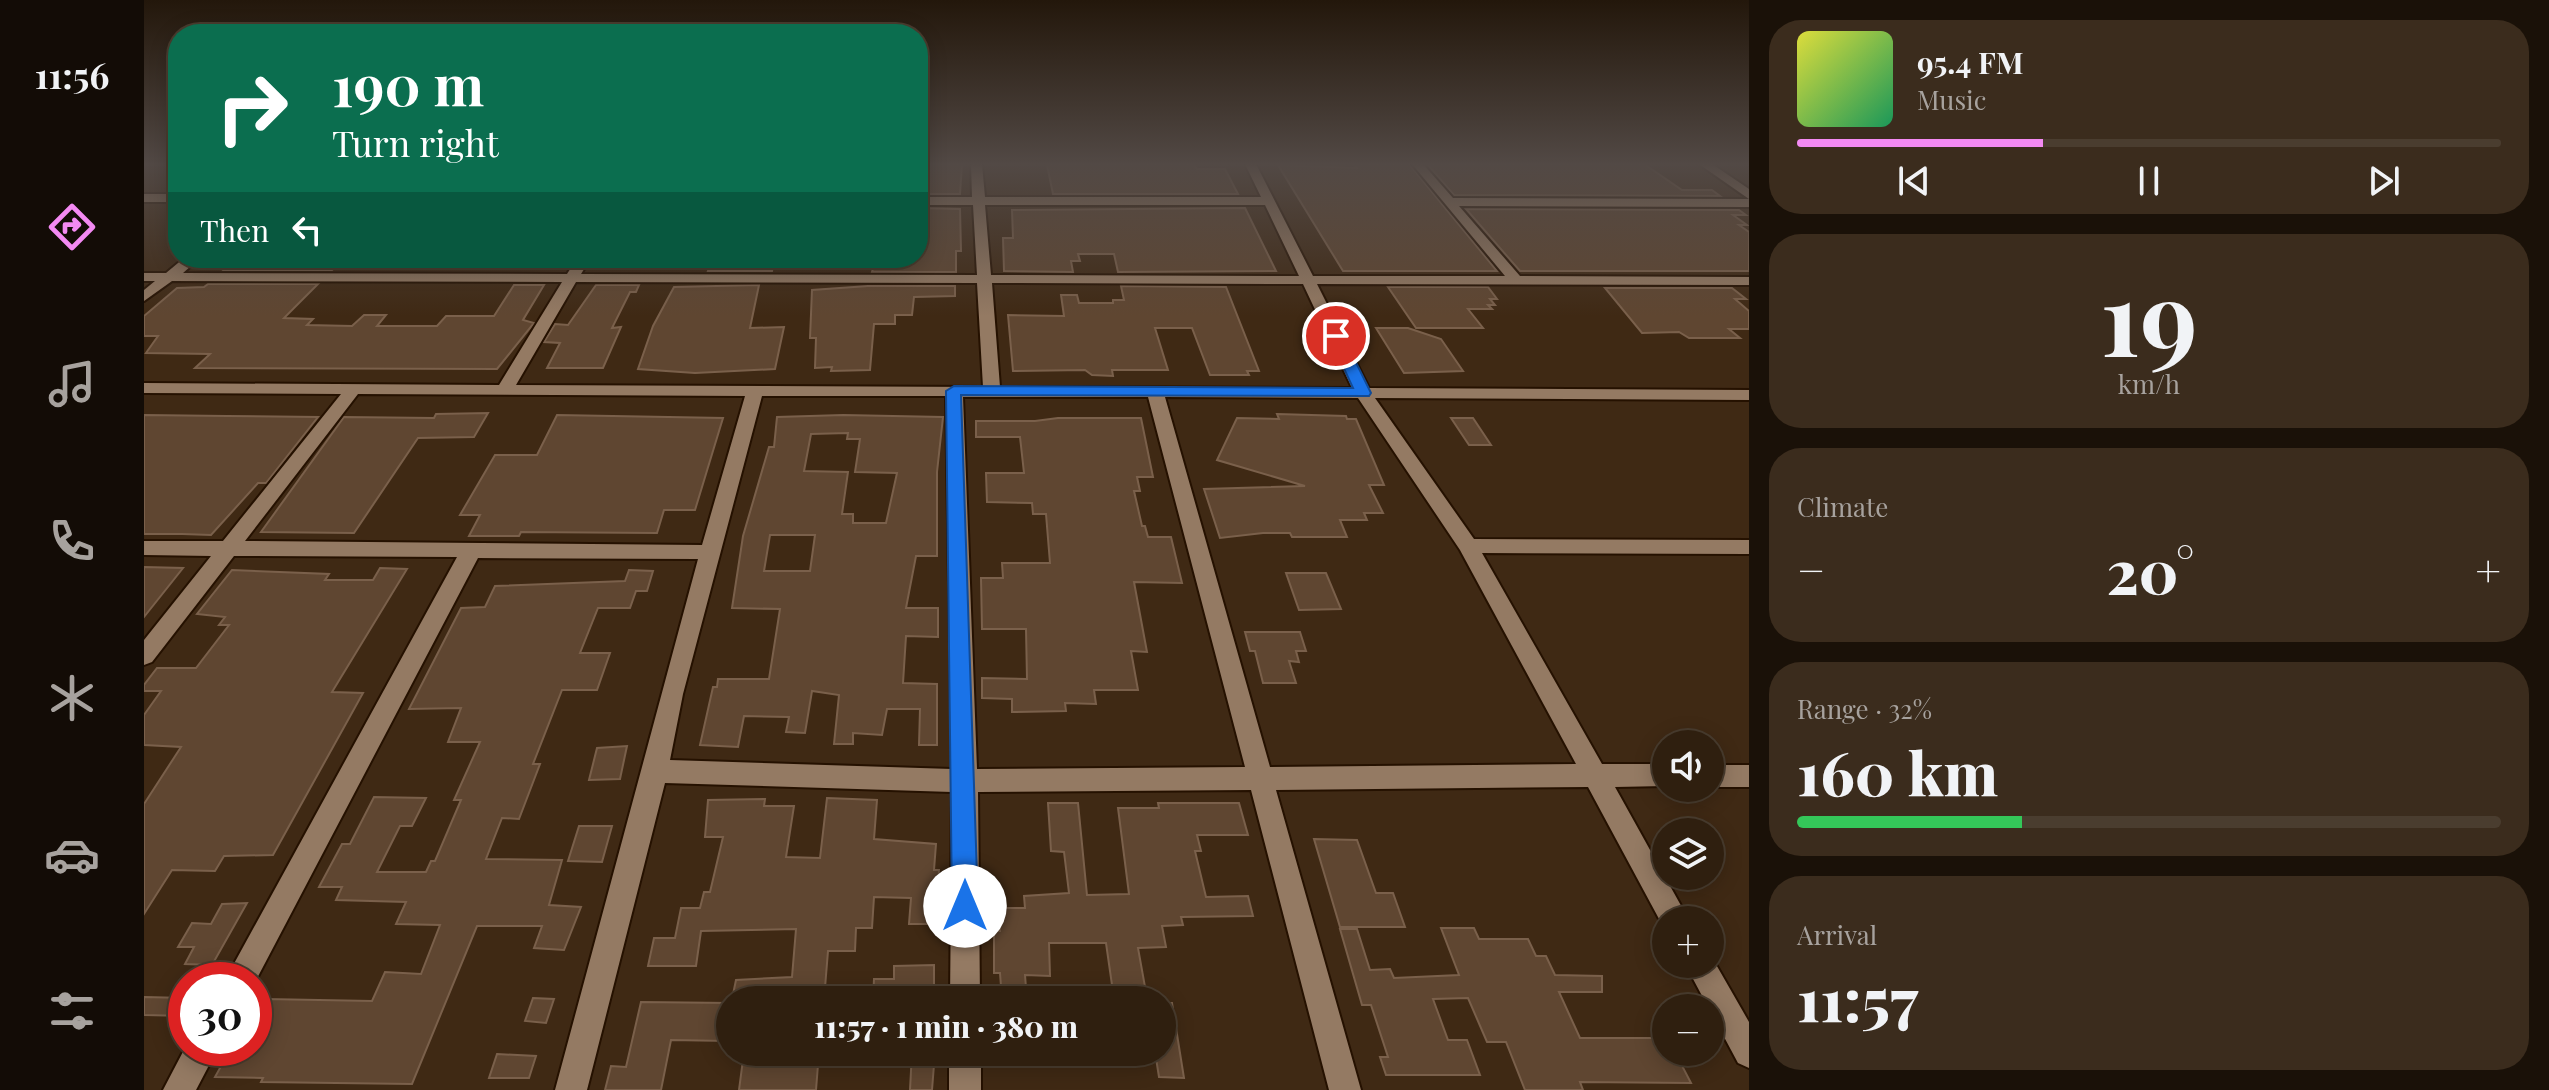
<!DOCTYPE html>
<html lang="en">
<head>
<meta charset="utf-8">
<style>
	:root { --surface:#2f1f0f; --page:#3b2c1d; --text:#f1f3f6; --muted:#a7a29e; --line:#4a3d2f; --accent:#f38af2 }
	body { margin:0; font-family:"Playfair Display",serif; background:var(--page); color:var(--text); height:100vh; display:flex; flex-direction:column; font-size:30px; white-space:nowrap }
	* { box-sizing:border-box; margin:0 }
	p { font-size:26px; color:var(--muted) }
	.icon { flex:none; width:44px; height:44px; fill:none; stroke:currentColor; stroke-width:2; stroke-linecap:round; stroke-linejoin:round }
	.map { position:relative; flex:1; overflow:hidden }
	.side { display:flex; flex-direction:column; gap:20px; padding:20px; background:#1a1108; width:800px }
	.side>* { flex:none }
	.guide { position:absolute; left:24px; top:24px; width:760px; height:244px; border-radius:32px; box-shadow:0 4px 20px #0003,0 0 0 2px var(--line); background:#0b6e4f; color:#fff; overflow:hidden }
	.buttons { position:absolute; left:1508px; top:730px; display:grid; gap:16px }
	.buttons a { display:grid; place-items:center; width:72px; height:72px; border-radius:50%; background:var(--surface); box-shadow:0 4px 20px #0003,0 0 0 2px var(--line); font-size:40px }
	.speed { position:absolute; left:24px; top:962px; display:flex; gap:16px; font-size:40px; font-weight:700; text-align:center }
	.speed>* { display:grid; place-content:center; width:104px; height:104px; border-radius:50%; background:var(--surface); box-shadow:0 4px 20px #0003,0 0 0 2px var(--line); line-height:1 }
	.speed .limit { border:12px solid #d22; background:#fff; color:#111 }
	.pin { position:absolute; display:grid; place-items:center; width:68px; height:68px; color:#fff; margin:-34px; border:4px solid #fff; border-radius:50%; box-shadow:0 2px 8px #0007 }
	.me { position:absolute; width:88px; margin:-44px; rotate:0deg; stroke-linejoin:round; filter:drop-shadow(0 0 6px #0008) }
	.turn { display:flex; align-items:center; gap:28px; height:168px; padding:0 32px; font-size:36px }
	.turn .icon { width:104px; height:104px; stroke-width:2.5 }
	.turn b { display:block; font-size:56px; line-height:68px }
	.then { display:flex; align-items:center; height:76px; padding:0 32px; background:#0003; gap:16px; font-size:30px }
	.big { font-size:60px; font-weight:800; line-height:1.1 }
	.side .card { flex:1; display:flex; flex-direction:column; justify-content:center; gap:12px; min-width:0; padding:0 28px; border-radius:32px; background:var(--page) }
	.side .dial { align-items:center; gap:0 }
	.dial b { font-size:104px; line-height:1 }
	.song { display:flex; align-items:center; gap:24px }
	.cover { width:96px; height:96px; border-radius:12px; background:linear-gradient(135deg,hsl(60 70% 55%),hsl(150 70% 35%)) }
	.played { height:8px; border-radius:4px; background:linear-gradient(90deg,var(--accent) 35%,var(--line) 35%) }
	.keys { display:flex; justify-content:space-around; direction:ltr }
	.heat { display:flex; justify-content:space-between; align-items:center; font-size:44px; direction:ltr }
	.charge { height:12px; border-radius:6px; background:linear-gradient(90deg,#34c759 32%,var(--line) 0) }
	.trip { position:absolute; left:572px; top:986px; width:460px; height:80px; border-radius:40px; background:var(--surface); box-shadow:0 4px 20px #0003,0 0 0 2px var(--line); font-weight:800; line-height:80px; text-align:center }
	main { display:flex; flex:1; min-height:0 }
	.tab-bar { display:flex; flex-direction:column; width:144px; justify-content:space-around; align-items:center; background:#130c06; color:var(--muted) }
	.tab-bar .icon { width:56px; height:56px }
	.tab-bar .on { color:var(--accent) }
	.tab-bar b { font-size:36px; color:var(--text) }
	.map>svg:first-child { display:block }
	.building { fill:#5f4631; stroke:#7a604b; stroke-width:2; fill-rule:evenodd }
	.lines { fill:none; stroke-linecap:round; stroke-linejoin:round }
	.minor-casing { stroke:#251100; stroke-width:4 }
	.minor { fill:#947a63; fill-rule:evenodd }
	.route { fill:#1a73e8; stroke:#114b97; stroke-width:2 }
</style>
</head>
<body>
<main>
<nav class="tab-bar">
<b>11:56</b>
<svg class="icon on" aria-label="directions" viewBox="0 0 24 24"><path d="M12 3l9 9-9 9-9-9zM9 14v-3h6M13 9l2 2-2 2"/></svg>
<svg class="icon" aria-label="music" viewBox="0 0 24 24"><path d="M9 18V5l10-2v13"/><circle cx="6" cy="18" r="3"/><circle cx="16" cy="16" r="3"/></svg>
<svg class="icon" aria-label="phone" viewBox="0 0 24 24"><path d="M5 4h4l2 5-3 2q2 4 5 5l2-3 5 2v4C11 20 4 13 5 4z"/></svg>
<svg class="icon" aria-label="climate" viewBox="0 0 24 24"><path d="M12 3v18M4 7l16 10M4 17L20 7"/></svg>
<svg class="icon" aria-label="car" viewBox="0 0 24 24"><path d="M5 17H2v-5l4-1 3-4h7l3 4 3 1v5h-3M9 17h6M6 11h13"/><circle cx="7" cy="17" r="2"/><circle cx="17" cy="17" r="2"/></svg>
<svg class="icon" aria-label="filters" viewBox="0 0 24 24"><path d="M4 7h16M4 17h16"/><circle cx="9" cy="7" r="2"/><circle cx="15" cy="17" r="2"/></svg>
</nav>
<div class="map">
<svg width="1605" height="1090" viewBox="0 0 1605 1090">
	<rect width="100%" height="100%" fill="#3f2914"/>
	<!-- building -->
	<path class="building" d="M 774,164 L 818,164 L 816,194 L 774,194 Z
		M 1049,164 L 1053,169 L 1081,169 L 1094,194 L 909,194 L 903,165 Z
		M 1210,164 L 1265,164 L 1353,271 L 1199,271 L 1134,165 L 1213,168 Z
		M 1283,164 L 1500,164 L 1538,190 L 1568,190 L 1576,196 L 1310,195 Z
		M 774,208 L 816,209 L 817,251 L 812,251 L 812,272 L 728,272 L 732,258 L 774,258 Z
		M 1101,208 L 1132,271 L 974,272 L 970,254 L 934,254 L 936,261 L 927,261 L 929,272 L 860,271 L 859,238 L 869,238 L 868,210 Z
		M 1322,209 L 1595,210 L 1602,215 L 1589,215 L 1603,225 L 1595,225 L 1605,232 L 1605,271 L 1376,271 Z
		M 200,258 L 188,270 L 80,270 L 91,260 Z
		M 569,258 L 631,258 L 628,271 L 564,271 Z
		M 64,284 L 174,284 L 140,318 L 169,319 L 163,325 L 208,326 L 220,315 L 242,315 L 233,326 L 293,326 L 302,316 L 350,316 L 370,285 L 400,285 L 379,320 L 390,323 L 353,369 L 51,368 L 66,354 L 2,353 L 14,336 L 0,336 L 0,316 L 33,288 L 60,287 Z
		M 452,285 L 495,285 L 492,292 L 486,292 L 468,328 L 477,327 L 459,368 L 403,368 L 416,343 L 400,342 L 411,324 L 424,325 Z
		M 615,285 L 606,328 L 640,327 L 631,369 L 551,373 L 494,369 L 509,326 L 530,287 Z
		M 724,286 L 811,286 L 811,296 L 770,297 L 768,315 L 751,315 L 751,324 L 730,324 L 726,370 L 687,371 L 688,367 L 671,368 L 672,338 L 666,338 L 668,290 Z
		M 977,286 L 1082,287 L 1115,371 L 1103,371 L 1105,375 L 1066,375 L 1048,328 L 1011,328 L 1024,370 L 968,370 L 969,376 L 948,375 L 941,370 L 869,371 L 864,315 L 920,316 L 917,295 L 933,295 L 935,303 L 969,303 L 969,300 L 980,300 Z
		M 1244,287 L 1344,287 L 1353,299 L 1346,299 L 1351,305 L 1344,305 L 1348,309 L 1324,309 L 1339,328 L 1272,328 Z
		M 1461,288 L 1588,288 L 1602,299 L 1591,299 L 1605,311 L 1605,329 L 1585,329 L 1596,338 L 1545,338 L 1535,332 L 1498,333 Z
		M 1232,328 L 1264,328 L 1297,339 L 1319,371 L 1260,373 Z
		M 344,413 L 330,437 L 274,438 L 210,533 L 117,532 L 200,417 L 290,418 L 292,414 Z
		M 1133,414 L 1202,416 L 1203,419 L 1212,419 L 1240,485 L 1225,485 L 1239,513 L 1220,513 L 1223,520 L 1196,520 L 1203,537 L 1148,537 L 1146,533 L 1119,533 L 1076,538 L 1060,489 L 1161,486 L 1073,460 L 1093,418 L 1135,419 Z
		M 0,415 L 83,416 L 174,417 L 122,483 L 114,483 L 67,535 L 38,534 L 0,534 Z
		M 413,415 L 579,418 L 551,510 L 520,510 L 513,533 L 377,532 L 375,536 L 325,536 L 336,515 L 316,515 L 351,455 L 393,455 Z
		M 699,415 L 799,417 L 793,472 L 793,556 L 772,556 L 762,608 L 794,608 L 794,637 L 762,636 L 759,683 L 793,684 L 793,745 L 775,745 L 776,709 L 743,709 L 738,735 L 709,733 L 709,744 L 690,744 L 695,695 L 668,691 L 661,733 L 642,732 L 645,717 L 600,716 L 594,747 L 556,745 L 569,687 L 573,687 L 574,679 L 625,679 L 636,609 L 588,608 L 599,536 L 625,447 L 630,447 L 633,417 ZM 704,433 L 703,439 L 716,439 L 711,472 L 753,473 L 742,523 L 709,523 L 709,514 L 698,514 L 704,472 L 660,471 L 667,434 ZM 626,535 L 671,535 L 666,571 L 620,571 Z
		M 914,418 L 997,418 L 1009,477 L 993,477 L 996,491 L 990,491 L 998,526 L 1001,526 L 1004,537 L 1027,537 L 1038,583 L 990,582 L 1003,652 L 987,651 L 994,690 L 950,690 L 952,704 L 921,703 L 922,711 L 868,712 L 868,699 L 838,698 L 838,678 L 883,679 L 882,629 L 838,629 L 837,578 L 859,578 L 858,563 L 906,563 L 902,514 L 889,514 L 888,503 L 843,502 L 842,473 L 880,473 L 876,437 L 832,437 L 832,421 L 891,421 Z
		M 1307,418 L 1329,418 L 1347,445 L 1325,445 Z
		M 0,567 L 39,568 L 0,617 Z
		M 236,568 L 263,569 L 188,692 L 219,693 L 129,855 L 80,856 L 71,871 L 28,870 L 0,914 L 0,804 L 37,747 L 0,745 L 0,715 L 17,691 L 0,691 L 0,685 L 13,668 L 52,668 L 85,625 L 75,625 L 81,617 L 53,614 L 88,570 L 185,574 L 181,580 L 229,580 Z
		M 485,570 L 509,571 L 503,591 L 492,591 L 486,608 L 454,608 L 436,653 L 466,653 L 453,690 L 418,690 L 389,764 L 396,764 L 375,819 L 358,818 L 342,859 L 418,860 L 405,905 L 437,907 L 420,950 L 390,948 L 398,926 L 333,926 L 268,1084 L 117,1082 L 119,1078 L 71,1077 L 86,1050 L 110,1050 L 110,1023 L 122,999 L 228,1001 L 241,972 L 277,974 L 296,925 L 252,924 L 262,902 L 192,900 L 198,887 L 175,887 L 198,844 L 206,844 L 230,797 L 282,798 L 268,826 L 256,826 L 233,872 L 282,872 L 287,861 L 291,861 L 317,800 L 310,800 L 336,742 L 304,742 L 317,708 L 265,709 L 317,608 L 341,607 L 351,586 L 481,581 Z
		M 1142,573 L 1182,573 L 1197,609 L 1155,610 Z
		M 1101,632 L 1156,632 L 1162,651 L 1152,651 L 1155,662 L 1145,661 L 1152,683 L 1119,683 L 1111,651 L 1106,651 Z
		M 483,746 L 476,779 L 445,780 L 453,748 Z
		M 683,798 L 733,800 L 730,839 L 792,844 L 790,870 L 795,870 L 794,888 L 784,888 L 783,924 L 765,924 L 767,898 L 730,897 L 728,928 L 712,928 L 711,951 L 684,951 L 680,1000 L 588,999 L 592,980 L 648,977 L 652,929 L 557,931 L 552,966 L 504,966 L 510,938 L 531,938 L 537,908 L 556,908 L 560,892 L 566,892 L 579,837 L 561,837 L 564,800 L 621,799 L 620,806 L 650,806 L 642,857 L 676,858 Z
		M 904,803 L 934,803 L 943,895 L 985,894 L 974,808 L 1015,808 L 1014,803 L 1095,803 L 1104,835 L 1053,835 L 1057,851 L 1051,851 L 1062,897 L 1104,896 L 1109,916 L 1037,917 L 1039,925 L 1018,926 L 1022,947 L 994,948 L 1003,998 L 970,999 L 962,943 L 905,943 L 906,976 L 881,975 L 883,1000 L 858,1000 L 856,973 L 850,973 L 850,931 L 856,931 L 854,908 L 881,908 L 880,896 L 925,893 L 920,852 L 907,851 Z
		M 435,826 L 468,826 L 458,862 L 424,861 Z
		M 1170,839 L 1213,840 L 1232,893 L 1249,893 L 1261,927 L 1196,927 Z
		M 103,903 L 68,965 L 41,964 L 50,947 L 34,947 L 48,923 L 67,924 L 78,904 Z
		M 1297,928 L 1330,928 L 1335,939 L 1384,939 L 1392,956 L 1402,956 L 1411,975 L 1458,976 L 1458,992 L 1415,992 L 1436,1038 L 1516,1038 L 1522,1052 L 1533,1056 L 1547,1083 L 1436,1082 L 1439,1090 L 1381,1090 L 1362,1042 L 1343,1042 L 1324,998 L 1289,999 L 1304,1040 L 1323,1040 L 1336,1075 L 1242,1075 L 1236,1057 L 1244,1057 L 1227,1005 L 1218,1005 L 1196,929 L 1213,929 L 1226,970 L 1246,969 L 1250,978 L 1315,975 Z
		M 790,965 L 790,1000 L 729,1000 L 730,979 L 750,979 L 750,966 Z
		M 0,997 L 42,998 L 42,1016 L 0,1015 Z
		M 389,998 L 410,999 L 402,1023 L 381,1021 Z
		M 497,1002 L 586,1003 L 584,1041 L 527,1040 L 517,1090 L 461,1090 L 467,1066 L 482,1067 Z
		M 1018,1003 L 1028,1003 L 1040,1078 L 1015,1077 L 1011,1052 L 1018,1052 Z
		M 600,1052 L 675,1052 L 672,1090 L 595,1090 Z
		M 768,1052 L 791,1052 L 788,1090 L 766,1090 Z
		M 353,1054 L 392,1056 L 385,1078 L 345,1078 Z"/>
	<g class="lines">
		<!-- minor casing -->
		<g class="minor-casing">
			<path id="minor" d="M 827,164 L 838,164 L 841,197 L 1117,197 L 1101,164 L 1112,164 L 1169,276 L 1361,276 L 1268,164 L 1279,164 L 1309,198 L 1605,199 L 1605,207 L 1315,206 L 1376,276 L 1605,277 L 1605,285 L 1173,284 L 1225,388 L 1605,390 L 1605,400 L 1231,398 L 1330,539 L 1605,540 L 1605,554 L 1338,553 L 1458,764 L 1522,764 L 1522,786 L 1471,787 L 1545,920 L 1522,920 L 1521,930 L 1444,787 L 1132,790 L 1217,1090 L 1185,1090 L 1107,790 L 834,792 L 836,1000 L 806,1000 L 808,792 L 521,783 L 443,1090 L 411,1090 L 554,559 L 334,558 L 110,984 L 110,980 L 81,980 L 313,557 L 90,556 L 8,662 L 0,665 L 0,640 L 67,556 L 0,555 L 0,541 L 79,541 L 197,394 L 0,393 L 0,383 L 355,385 L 418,282 L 28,281 L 0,301 L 0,290 L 11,281 L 0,281 L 0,273 L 22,273 L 40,258 L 56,258 L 39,273 L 423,274 L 433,258 L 447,258 L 437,274 L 833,275 L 829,205 L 774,205 L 774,197 L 828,197 ZM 841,205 L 1121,205 L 1155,276 L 847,275 ZM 432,282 L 833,283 L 839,387 L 372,385 ZM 848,283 L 1159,284 L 1208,388 L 856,387 ZM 214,394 L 601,396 L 558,545 L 101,541 ZM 618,396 L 802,396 L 808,769 L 526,760 L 539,694 ZM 819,397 L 1004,397 L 1101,767 L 833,769 ZM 1021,397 L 1214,398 L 1316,550 L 1432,764 L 1126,767 Z
				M 1555,164 L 1568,164 L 1605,189 L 1605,199 Z
				M 0,194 L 34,194 L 34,202 L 0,202 Z
				M 1566,765 L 1605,765 L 1605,787 L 1566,787 Z
				M 1566,954 L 1605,1022 L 1605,1068 L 1594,1063 L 1541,964 L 1566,964 Z
				M 42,1046 L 74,1048 L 52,1090 L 19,1090 Z
				M 805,1052 L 837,1052 L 837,1090 L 805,1090 Z"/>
		</g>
		<!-- minor -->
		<use href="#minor" class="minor"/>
	</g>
	<!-- sky -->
	<linearGradient id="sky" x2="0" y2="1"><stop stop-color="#23170b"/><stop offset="0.52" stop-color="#524945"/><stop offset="1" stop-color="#524945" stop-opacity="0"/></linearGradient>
	<rect width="1605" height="316" fill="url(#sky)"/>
	<!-- route -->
	<path class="route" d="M 1192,332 L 1199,336 L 1227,393 L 1225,396 L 817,395 L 834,906 L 830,915 L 821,919 L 812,915 L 808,906 L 802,391 L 810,386 L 1209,388 L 1185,336 Z"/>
</svg>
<div class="buttons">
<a><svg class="icon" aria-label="sound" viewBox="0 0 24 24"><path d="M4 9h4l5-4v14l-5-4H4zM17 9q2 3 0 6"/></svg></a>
<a><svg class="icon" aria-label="layers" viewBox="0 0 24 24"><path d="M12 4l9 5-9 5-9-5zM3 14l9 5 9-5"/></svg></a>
<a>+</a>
<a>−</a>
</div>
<div class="speed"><div class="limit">30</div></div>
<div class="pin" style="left:1192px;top:336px;background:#d93025"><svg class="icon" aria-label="arrive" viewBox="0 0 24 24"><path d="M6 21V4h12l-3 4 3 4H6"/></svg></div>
<svg class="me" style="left:821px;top:906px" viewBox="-20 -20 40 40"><circle r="19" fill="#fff"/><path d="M0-13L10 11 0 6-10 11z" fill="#1a73e8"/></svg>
<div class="trip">11:57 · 1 min · 380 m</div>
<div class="guide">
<div class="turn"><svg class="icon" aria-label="right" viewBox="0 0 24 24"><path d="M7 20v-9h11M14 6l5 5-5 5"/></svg><div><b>190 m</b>Turn right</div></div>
<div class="then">Then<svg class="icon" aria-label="left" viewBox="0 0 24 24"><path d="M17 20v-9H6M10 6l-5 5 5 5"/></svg></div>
</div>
</div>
<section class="side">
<div class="card">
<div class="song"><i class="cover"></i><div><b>95.4 FM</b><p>Music</p></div></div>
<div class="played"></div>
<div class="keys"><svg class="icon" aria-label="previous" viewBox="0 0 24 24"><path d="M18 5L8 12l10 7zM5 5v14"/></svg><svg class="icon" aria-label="pause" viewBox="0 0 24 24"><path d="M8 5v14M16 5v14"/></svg><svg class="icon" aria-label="next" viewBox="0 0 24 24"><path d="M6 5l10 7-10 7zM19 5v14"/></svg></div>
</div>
<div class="card dial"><b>19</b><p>km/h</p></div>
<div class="card"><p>Climate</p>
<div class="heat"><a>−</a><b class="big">20°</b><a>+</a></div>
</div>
<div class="card"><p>Range · 32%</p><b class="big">160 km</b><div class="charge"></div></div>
<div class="card"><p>Arrival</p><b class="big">11:57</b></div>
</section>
</main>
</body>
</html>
